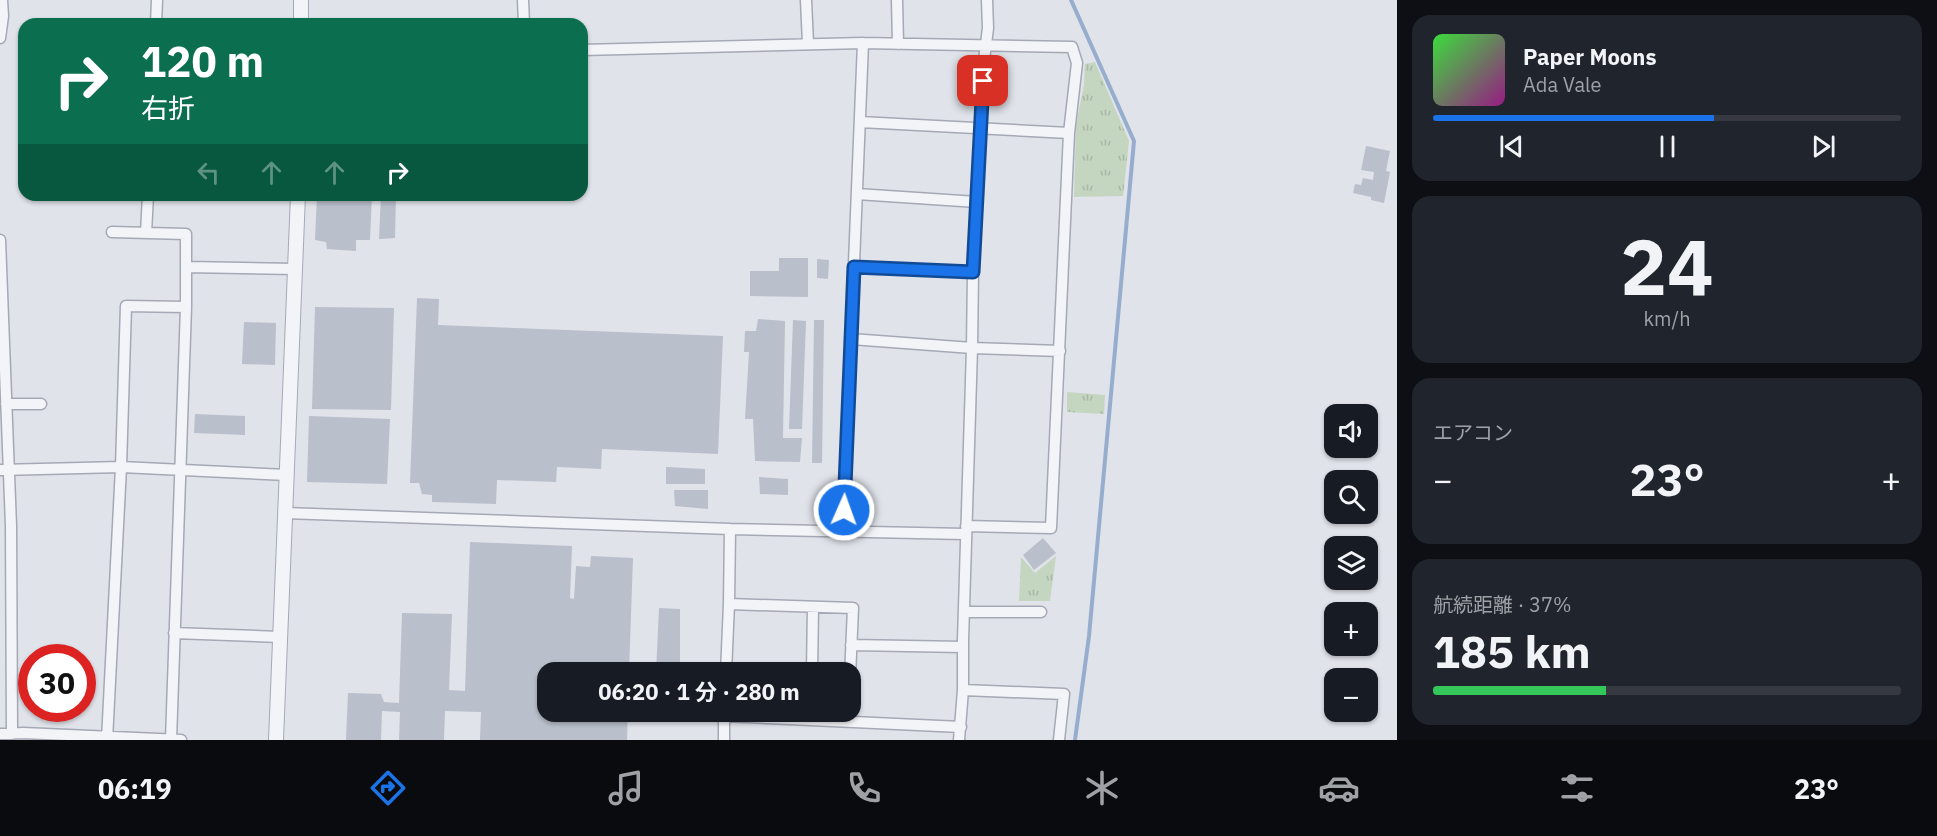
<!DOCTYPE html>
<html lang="ja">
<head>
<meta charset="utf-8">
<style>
	:root { --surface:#171b24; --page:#20242c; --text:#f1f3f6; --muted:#9ea1a6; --line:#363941; --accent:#1a73e8 }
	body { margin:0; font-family:"IBM Plex Sans","Noto Sans JP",sans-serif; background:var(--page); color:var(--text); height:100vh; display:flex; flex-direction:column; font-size:22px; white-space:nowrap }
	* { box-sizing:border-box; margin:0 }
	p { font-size:20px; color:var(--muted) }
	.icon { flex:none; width:33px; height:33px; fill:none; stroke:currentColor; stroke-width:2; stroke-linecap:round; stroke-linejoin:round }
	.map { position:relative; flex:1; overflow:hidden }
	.panel { display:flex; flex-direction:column; gap:15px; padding:15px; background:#0d0f14; width:540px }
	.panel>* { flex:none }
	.guide { position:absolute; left:18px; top:18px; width:570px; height:183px; border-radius:18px; box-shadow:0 2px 4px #0004; background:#0b6e4f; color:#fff; overflow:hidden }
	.tools { position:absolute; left:1324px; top:404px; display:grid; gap:12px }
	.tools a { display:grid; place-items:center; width:54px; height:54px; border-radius:12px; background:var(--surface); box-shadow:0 2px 4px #0004; font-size:30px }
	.speed { position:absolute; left:18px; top:644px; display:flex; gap:12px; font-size:30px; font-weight:700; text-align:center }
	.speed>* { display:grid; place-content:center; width:78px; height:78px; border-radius:50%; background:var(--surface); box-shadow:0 2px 4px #0004; line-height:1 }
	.speed .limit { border:9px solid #d22; background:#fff; color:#111 }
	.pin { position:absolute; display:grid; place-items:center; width:51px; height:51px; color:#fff; margin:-26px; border-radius:12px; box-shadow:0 3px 9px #0006 }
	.me { position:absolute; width:66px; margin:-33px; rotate:2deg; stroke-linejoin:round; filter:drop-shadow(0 0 4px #0008) }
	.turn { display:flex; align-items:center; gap:21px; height:126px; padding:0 24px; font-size:27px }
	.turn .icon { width:78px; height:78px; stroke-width:2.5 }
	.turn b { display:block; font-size:42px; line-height:51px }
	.lanes { display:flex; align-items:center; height:57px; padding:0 24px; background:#0003; justify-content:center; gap:30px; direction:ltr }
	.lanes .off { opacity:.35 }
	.big { font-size:45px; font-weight:700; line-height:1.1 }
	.panel .widget { flex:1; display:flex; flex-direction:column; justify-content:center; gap:9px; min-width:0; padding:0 21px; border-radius:18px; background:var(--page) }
	.panel .dial { align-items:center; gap:0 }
	.dial b { font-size:78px; line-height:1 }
	.song { display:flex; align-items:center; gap:18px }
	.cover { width:72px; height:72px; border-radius:9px; background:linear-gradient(135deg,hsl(120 70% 55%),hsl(310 70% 35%)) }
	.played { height:6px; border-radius:3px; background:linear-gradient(90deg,var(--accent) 60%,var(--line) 60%) }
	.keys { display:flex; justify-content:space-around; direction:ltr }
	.heat { display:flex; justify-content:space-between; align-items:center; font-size:33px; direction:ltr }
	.charge { height:9px; border-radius:4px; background:linear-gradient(90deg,#34c759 37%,var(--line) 0) }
	.trip { position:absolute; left:537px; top:662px; width:324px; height:60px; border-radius:18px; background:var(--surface); box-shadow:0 2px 4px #0004; font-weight:700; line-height:60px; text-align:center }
	.tabs { display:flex; height:96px; justify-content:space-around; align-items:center; background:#090b0e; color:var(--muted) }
	.tabs .icon { width:42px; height:42px }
	.tabs .active { color:var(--accent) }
	.tabs b { font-size:27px; color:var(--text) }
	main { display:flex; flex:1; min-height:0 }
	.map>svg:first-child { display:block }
	.park { fill:url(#park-tufts) }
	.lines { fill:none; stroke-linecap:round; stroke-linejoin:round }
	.stream { stroke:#97adce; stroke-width:4 }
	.building { fill:#b9bfcb }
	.minor-casing { stroke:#a5a9b5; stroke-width:13 }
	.tertiary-casing { stroke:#a5a9b5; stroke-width:16 }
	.minor { stroke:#f3f4f8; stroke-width:10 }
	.tertiary { stroke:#f3f4f8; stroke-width:14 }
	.route-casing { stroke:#114b97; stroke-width:15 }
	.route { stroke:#1a73e8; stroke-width:10 }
</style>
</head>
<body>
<main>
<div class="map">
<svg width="1397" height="740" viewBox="0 0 1397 740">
	<defs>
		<pattern id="park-tufts" width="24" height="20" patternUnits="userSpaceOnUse" patternTransform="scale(1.5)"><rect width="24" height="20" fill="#c4d5c0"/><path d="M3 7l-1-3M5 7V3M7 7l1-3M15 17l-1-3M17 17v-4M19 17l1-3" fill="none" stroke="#a8b7a6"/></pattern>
	</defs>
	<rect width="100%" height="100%" fill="#e0e3ea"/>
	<!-- park -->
	<path class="park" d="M 1095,62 L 1129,141 L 1123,196 L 1074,197 L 1076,125 L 1084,85 L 1085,64 Z
		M 1067,392 L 1105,395 L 1104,414 L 1067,412 Z
		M 1056,556 L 1050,601 L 1019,601 L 1021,557 L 1035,573 Z"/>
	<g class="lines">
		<!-- stream -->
		<path class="stream" d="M 1071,0 L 1134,141 L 1089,636 L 1075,740"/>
	</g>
	<!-- building -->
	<path class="building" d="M 1366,146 L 1390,151 L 1386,171 L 1390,172 L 1384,203 L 1371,200 L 1371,197 L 1353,193 L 1355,184 L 1361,185 L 1363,178 L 1373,180 L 1374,172 L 1361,170 Z
		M 317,195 L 372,195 L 370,240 L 356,240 L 356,251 L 327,249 L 326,242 L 315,240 Z
		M 381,195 L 396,195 L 395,238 L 379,239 Z
		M 779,258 L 808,258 L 808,297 L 750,296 L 750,271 L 779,271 Z
		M 817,259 L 829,260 L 828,279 L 817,278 Z
		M 417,298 L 439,299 L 438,325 L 723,336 L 718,454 L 602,449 L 601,469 L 557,467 L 556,482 L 497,480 L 496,504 L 432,502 L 432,495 L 422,494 L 419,483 L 410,483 Z
		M 315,307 L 394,308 L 391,410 L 312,409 Z
		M 758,319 L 785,321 L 783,438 L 802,438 L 800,462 L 755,461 L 753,419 L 745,419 L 749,352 L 744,352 L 745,331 L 756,331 Z
		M 793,320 L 806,321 L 802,429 L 789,429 Z
		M 814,320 L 824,320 L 822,463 L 812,463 Z
		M 244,322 L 276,323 L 275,365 L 242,364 Z
		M 195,414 L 245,416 L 245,435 L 194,433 Z
		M 309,416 L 390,419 L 387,484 L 307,482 Z
		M 666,467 L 705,469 L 705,484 L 666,484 Z
		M 759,477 L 788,479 L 788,495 L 760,494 Z
		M 674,490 L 708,490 L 708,509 L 675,506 Z
		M 1043,538 L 1056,553 L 1034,570 L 1023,555 Z
		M 470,542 L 572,546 L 570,598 L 574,599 L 576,566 L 590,567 L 591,556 L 633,558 L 629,672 L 548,672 L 548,711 L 628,711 L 627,740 L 480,740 L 481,712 L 445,711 L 444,740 L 399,740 L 400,712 L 382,711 L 381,740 L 346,740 L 348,693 L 381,694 L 384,702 L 399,703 L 402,613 L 452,614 L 449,690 L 465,691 Z
		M 659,608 L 680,609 L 680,672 L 656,672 Z"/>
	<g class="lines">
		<!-- minor casing -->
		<g class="minor-casing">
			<path id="minor" d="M 523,0 L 524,24
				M 806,0 L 808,44
				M 897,0 L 898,44
				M 987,0 L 988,28 L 984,60 L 973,272 L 972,348 L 963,640 L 963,690 L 1064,694 L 1059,740
				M 156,24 L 157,0
				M 0,38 L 3,16 L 2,0
				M 582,50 L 863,43 L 1072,47 L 1077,63 L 1069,133 L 1051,528 L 966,526
				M 860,122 L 1069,133
				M 857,194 L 977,202
				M 112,232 L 186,234 L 186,307
				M 146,233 L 148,195
				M 0,240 L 11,526 L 12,734
				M 186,267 L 295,269
				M 854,267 L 973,272
				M 851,339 L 972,348 L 1060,351
				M 6,404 L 41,404
				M 0,470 L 121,467 L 287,475
				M 285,513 L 730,529
				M 843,532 L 863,43
				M 729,604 L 853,608 L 850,677
				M 964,612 L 1041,612
				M 174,633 L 280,637
				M 851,645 L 963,647
				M 726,672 L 729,604 L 730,529 L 965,534
				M 812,672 L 813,607
				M 724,716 L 961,727
				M 0,734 L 23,733 L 181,740
				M 107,740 L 121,467 L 126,306 L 186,307 L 171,740
				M 724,740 L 724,711
				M 959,740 L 963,690"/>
		</g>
		<!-- tertiary casing -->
		<g class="tertiary-casing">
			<path id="tertiary" d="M 301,0 L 301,24
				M 276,740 L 298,195"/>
		</g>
		<!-- minor -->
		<use href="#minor" class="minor"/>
		<!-- tertiary -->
		<use href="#tertiary" class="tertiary"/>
	</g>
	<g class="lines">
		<!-- route casing -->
		<g class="route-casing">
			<path id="route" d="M 844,510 L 854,267 L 973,272 L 983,81"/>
		</g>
		<!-- route -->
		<use href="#route" class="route"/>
	</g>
</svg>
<div class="tools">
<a><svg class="icon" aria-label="sound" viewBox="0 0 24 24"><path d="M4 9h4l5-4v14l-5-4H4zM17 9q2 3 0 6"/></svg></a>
<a><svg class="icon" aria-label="search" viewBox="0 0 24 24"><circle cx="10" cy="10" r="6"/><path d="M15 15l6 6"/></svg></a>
<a><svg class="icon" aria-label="layers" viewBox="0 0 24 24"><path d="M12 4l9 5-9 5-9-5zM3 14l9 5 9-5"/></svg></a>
<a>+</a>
<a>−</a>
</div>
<div class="speed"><div class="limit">30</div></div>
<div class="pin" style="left:983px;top:81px;background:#d93025"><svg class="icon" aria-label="arrive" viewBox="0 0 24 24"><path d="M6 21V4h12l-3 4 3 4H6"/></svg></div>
<svg class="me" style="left:844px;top:510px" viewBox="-20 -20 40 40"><circle r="17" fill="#1a73e8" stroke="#fff" stroke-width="3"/><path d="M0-11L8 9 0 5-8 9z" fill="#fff"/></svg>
<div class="trip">06:20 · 1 分 · 280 m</div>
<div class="guide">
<div class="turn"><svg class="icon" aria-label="right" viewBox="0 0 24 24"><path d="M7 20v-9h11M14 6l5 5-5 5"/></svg><div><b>120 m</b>右折</div></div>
<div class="lanes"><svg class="icon off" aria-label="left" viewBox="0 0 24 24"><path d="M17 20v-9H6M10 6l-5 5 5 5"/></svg><svg class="icon off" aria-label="ahead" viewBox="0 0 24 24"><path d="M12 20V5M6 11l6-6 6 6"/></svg><svg class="icon off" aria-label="ahead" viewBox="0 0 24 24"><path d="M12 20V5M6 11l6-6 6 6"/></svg><svg class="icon" aria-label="right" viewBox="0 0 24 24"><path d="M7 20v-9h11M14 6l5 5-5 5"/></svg></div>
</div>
</div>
<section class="panel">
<div class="widget">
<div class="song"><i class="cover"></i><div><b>Paper Moons</b><p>Ada Vale</p></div></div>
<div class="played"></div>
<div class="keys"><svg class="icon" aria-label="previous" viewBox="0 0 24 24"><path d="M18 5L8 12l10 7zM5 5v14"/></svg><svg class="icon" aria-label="pause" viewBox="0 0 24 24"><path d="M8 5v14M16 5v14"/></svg><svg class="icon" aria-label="next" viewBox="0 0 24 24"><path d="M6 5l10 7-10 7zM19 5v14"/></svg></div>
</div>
<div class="widget dial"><b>24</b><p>km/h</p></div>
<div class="widget"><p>エアコン</p>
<div class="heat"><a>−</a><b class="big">23°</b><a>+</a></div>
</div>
<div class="widget"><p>航続距離 · 37%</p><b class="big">185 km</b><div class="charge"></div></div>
</section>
</main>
<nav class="tabs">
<b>06:19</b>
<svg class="icon active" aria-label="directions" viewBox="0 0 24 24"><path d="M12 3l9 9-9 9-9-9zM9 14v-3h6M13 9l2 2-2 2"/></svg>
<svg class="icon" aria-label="music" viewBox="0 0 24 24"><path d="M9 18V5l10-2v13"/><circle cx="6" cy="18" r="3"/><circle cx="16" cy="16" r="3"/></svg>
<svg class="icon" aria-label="phone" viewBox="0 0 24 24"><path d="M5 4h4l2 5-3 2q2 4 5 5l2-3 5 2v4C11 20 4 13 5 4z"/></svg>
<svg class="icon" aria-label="climate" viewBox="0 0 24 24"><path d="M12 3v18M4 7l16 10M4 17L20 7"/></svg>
<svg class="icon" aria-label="car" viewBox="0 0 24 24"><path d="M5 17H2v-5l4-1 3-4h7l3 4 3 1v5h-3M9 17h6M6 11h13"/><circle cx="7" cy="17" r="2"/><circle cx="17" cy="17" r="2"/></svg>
<svg class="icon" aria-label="filters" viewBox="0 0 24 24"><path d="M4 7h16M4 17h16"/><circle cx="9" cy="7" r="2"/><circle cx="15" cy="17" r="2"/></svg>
<b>23°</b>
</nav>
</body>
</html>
